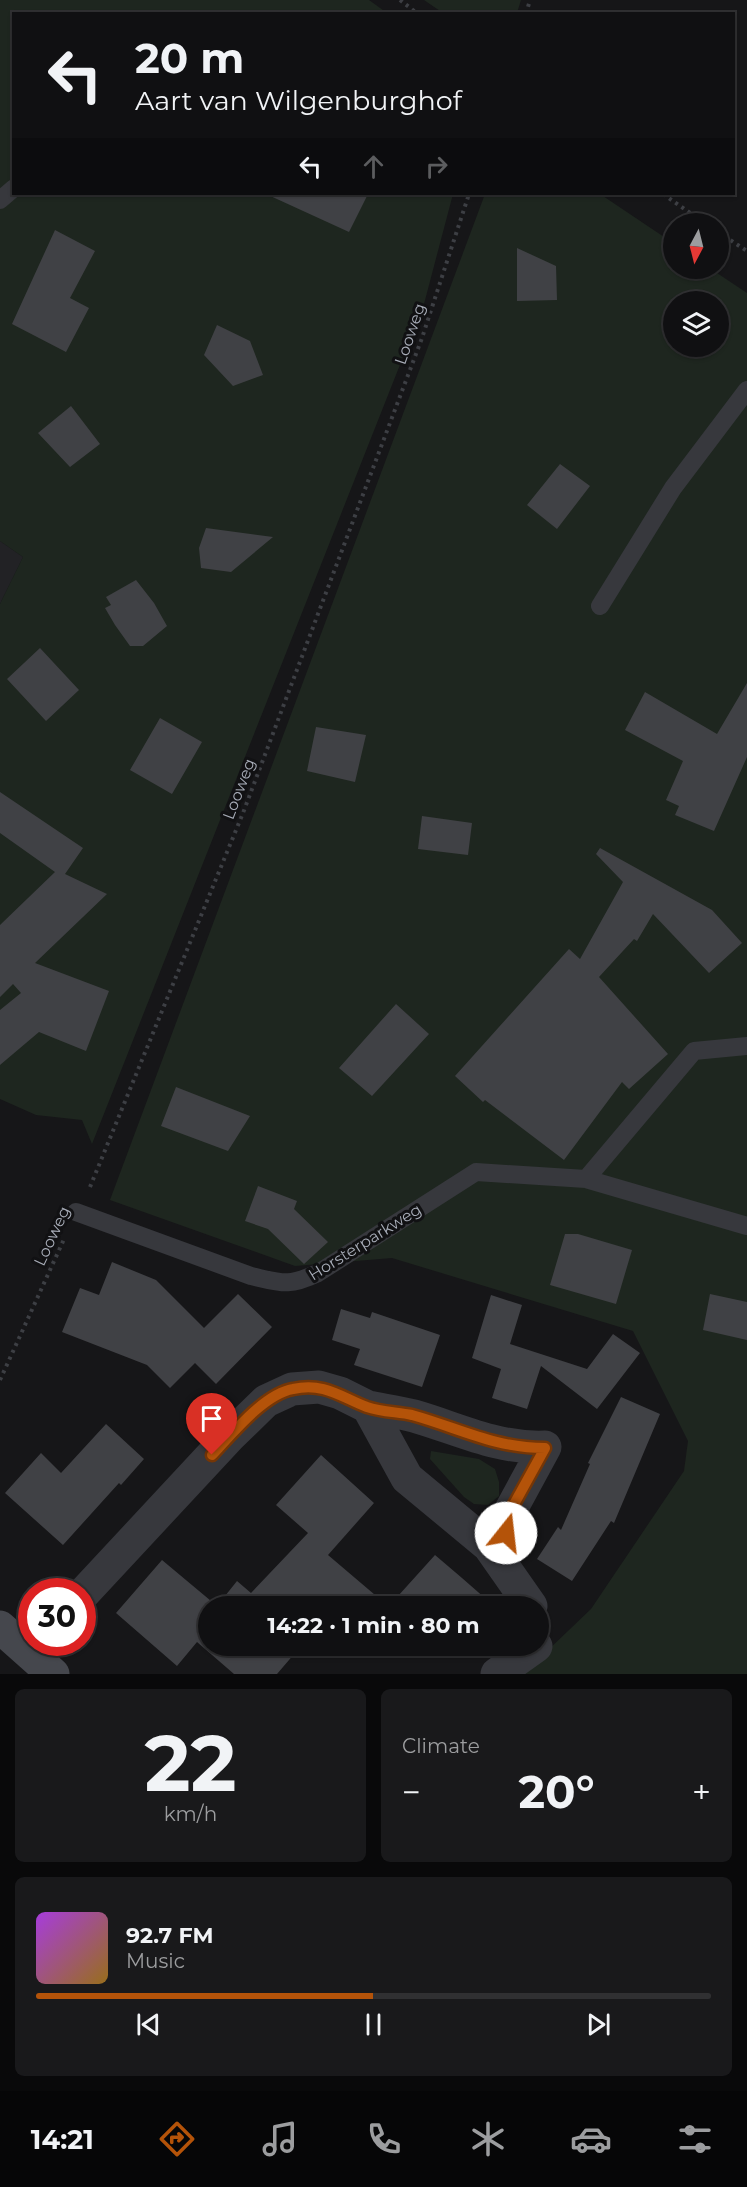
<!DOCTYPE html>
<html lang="en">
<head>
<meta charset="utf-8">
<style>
	:root { --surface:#101012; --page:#19191b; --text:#f1f3f6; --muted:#9c9d9f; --line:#303032; --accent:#b45309 }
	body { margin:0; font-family:Montserrat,sans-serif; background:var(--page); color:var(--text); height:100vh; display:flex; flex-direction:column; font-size:22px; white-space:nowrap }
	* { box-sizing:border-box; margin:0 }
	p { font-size:20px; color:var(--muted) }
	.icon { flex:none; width:33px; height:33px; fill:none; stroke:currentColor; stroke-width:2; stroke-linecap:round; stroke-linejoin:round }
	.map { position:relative; height:1674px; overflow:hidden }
	.sheet { display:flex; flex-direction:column; gap:15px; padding:15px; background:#09090a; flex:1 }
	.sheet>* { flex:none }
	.banner { position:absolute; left:12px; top:12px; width:723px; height:183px; border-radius:0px; box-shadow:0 2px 4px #0004,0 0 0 2px var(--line); background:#101012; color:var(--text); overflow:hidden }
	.needle { width:39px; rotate:187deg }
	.buttons { position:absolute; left:663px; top:213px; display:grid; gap:12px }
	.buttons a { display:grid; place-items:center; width:66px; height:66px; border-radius:50%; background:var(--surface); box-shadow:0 2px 4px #0004,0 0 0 2px var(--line); font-size:30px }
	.speed { position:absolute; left:18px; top:1578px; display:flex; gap:12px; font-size:30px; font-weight:700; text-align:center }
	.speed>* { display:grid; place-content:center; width:78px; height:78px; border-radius:50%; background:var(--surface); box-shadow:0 2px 4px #0004,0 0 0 2px var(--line); line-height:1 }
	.speed .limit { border:9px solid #d22; background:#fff; color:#111 }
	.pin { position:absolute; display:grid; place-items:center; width:51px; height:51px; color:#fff; margin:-62px -26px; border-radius:50% 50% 50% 0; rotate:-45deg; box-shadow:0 0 6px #0007 }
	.pin .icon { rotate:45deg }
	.me { position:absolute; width:66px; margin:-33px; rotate:16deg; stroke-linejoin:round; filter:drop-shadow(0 0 4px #0008) }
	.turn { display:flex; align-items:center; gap:21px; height:126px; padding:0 24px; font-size:27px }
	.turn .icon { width:78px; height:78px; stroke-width:2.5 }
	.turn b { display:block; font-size:42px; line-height:51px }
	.lanes { display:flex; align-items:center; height:57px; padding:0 24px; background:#0003; justify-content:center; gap:30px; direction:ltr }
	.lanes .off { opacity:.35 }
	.big { font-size:45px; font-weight:700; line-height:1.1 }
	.sheet .tile { flex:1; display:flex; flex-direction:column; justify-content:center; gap:9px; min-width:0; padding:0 21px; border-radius:9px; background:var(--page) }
	.sheet .dial { align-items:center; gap:0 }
	.dial b { font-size:78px; line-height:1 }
	.song { display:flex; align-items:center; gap:18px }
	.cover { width:72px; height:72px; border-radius:9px; background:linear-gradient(135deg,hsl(280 70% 55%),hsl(40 70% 35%)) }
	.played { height:6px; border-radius:3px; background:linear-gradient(90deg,var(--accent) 50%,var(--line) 50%) }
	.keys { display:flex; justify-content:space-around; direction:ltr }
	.heat { display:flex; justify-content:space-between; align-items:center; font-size:33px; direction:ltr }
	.sheet .tiles { flex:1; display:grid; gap:15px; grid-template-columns:1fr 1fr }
	.tile:last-child { grid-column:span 2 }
	.trip { position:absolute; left:198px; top:1596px; width:351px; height:60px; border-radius:30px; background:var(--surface); box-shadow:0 2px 4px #0004,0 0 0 2px var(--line); font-weight:700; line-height:60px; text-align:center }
	.dock { display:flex; height:96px; justify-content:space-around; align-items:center; background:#060607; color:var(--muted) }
	.dock .icon { width:42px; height:42px }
	.dock .active { color:var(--accent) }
	.dock b { font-size:27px; color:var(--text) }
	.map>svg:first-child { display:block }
	.built { fill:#222225 }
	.green { fill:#1e261f; fill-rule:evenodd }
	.building { fill:#404145 }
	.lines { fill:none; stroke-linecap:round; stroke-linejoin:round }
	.path { stroke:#3d3f44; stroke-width:4; stroke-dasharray:3 4.5; stroke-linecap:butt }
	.lane { stroke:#37383d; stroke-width:18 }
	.street { stroke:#37383d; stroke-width:33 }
	.secondary { stroke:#45474d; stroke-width:33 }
	.route-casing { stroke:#753606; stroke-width:15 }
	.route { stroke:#b45309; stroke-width:10 }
	.labels { text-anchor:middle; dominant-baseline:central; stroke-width:6; stroke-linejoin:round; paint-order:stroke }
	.street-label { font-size:16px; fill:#a8adb8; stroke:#111113 }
</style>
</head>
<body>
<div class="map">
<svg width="747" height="1674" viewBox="0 0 747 1674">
	<rect width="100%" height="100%" fill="#161618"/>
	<!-- built -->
	<path class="built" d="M 0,541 L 23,557 L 0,604 Z"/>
	<!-- green -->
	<path class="green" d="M 0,0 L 369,0 L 387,13 L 14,14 L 14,194 L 453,194 L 424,304 L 92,1144 L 82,1120 L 36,1115 L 0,1099 L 0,604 L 23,557 L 0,541 Z
		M 424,0 L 521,0 L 517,13 L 443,13 Z
		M 485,194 L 600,194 L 673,243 L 674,268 L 711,269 L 747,293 L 747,1674 L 523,1674 L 591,1609 L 684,1471 L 688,1441 L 633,1331 L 392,1258 L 295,1266 L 110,1200 ZM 674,302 L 718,302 L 718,346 L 674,346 Z
		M 431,1451 L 479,1459 L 495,1469 L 499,1482 L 499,1496 L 488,1505 L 474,1504 L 464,1497 L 430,1459 Z"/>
	<!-- building -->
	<path class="building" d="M 266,194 L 368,194 L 349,232 Z
		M 55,230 L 95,251 L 70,298 L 89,308 L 66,352 L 12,324 Z
		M 517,248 L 556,266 L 557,300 L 517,301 Z
		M 217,325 L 250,341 L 263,375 L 233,386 L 204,355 Z
		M 71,406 L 100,444 L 70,467 L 38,433 Z
		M 560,464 L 590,486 L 557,529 L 527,505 Z
		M 206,528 L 273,537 L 231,572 L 201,568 L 199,548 Z
		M 136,580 L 154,603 L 167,626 L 143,646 L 130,646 L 115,625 L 105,608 L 111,605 L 106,597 Z
		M 40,648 L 79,690 L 46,721 L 7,679 Z
		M 747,683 L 747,757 L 714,831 L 675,815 L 679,806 L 666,800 L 683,761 L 625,730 L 645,692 L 717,734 Z
		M 160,718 L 202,742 L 172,794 L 130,770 Z
		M 316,727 L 366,735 L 355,782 L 307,771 Z
		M 0,792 L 83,848 L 65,874 L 107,894 L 35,963 L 109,991 L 86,1051 L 39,1032 L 0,1065 L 0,1010 L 21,993 L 13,984 L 0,997 L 0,925 L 55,872 L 0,833 Z
		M 422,816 L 472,823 L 468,855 L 418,849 Z
		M 600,848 L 712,910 L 742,943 L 709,973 L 653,914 L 637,941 L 634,939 L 599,977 L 668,1054 L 629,1089 L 622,1082 L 564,1160 L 485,1100 L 483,1102 L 455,1076 L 569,949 L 580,959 L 623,882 L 596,854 Z
		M 396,1004 L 429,1034 L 372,1096 L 339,1068 Z
		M 176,1087 L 250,1116 L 228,1151 L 161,1126 Z
		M 258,1186 L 297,1201 L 294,1209 L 328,1242 L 304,1264 L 268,1229 L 245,1221 Z
		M 565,1234 L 578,1234 L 632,1250 L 616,1304 L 550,1285 Z
		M 112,1262 L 156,1280 L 204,1328 L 238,1294 L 272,1327 L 216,1384 L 195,1363 L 170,1388 L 147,1365 L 62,1332 L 80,1288 L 99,1295 Z
		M 710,1294 L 747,1302 L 747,1340 L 703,1330 Z
		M 491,1295 L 522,1305 L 510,1344 L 587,1369 L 613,1334 L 640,1353 L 597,1409 L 541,1366 L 527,1409 L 492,1398 L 501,1369 L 472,1358 Z
		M 341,1309 L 370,1318 L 372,1312 L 440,1335 L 422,1387 L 354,1365 L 360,1349 L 332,1340 Z
		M 621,1397 L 660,1414 L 614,1523 L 611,1521 L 572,1581 L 537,1559 L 558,1527 L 561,1530 L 590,1464 L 588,1463 Z
		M 106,1424 L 144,1459 L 121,1485 L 119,1483 L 63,1545 L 5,1493 L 41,1453 L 61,1473 Z
		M 321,1455 L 374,1503 L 328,1555 L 388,1606 L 208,1606 L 208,1646 L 301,1646 L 277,1674 L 234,1674 L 197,1642 L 177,1666 L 116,1613 L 162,1560 L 217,1606 L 237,1581 L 251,1593 L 308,1533 L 276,1505 Z
		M 435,1555 L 462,1578 L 494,1606 L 389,1606 Z"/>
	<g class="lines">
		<!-- path -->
		<path class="path" d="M 400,0 L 418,14
			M 526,14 L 530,0
			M 663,194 L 706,224
			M 718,232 L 747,251
			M 90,1187 L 243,813 L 422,338 L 469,194
			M 0,1380 L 65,1237"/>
		<!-- lane -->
		<path class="lane" d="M 0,200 L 14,188
			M 600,606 L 673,488 L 747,390
			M 586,1179 L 694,1051 L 747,1046
			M 76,1212 L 251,1276 C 282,1283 288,1287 318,1273 L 476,1172 L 586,1179 L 747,1226"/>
		<!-- street -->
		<path class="street" d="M 368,1407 C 383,1410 399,1412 414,1416 C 459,1429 497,1449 545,1447 L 507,1517 L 503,1565
			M 82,1595 L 229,1437 L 266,1401 L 292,1389 L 319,1387 L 340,1393 L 368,1407 L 407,1478 L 489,1546 L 531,1606
			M 497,1674 L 536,1646"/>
		<!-- secondary -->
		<path class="secondary" d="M 0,1627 L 53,1674"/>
	</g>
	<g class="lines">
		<!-- route casing -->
		<g class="route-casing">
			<path id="route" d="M 212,1455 C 232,1434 264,1394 293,1389 C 324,1382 341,1397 367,1407 C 381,1412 398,1412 412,1415 C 459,1428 494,1448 545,1448 L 507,1517 L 506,1533"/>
		</g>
		<!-- route -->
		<use href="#route" class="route"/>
	</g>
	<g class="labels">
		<!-- street labels -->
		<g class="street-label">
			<text transform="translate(410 334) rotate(-71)">Looweg</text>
			<text transform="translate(239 789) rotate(-69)">Looweg</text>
			<text transform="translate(52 1236) rotate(-65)">Looweg</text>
			<text transform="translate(365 1242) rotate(-32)">Horsterparkweg</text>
		</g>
	</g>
</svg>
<div class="buttons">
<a><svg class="needle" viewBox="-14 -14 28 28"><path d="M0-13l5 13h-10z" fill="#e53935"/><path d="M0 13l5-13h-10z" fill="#9c9d9f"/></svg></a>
<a><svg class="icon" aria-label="layers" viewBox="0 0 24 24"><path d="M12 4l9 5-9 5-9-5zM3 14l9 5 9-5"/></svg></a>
</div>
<div class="speed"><div class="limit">30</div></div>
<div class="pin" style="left:212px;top:1455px;background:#d93025"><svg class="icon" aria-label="arrive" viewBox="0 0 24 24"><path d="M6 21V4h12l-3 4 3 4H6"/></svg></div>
<svg class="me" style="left:506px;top:1533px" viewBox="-20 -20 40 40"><circle r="19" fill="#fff"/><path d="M0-13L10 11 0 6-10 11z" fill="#b45309"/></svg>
<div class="trip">14:22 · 1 min · 80 m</div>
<div class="banner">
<div class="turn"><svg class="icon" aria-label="left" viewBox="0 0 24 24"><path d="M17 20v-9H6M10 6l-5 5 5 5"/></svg><div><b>20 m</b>Aart van Wilgenburghof</div></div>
<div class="lanes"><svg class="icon" aria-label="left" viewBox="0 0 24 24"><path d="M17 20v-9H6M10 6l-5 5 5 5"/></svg><svg class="icon off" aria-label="ahead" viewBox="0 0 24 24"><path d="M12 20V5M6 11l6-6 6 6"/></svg><svg class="icon off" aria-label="right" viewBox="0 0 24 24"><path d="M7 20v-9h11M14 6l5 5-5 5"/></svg></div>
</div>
</div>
<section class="sheet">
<div class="tiles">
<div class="tile dial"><b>22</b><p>km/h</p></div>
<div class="tile"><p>Climate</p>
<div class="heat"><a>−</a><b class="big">20°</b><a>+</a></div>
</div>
<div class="tile">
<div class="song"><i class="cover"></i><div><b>92.7 FM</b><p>Music</p></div></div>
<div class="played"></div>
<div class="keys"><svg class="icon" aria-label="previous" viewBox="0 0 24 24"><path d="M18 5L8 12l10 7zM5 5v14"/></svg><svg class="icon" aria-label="pause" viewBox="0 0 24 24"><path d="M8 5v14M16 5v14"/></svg><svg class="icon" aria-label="next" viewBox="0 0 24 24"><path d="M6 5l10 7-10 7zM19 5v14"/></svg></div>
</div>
</div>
</section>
<nav class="dock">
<b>14:21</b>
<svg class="icon active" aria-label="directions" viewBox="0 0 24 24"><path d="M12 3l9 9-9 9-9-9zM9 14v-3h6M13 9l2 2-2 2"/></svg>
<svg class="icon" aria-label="music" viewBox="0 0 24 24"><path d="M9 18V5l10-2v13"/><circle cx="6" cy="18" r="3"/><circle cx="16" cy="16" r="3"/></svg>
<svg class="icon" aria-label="phone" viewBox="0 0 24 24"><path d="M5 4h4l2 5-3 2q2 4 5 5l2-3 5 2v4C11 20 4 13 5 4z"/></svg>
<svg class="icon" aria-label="climate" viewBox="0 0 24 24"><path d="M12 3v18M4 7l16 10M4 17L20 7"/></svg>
<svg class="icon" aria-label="car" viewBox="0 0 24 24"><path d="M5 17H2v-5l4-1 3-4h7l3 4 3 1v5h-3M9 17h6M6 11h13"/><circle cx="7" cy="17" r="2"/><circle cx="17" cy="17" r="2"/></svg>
<svg class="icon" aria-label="filters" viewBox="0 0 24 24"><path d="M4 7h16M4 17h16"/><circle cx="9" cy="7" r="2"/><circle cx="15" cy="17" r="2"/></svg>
</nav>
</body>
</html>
